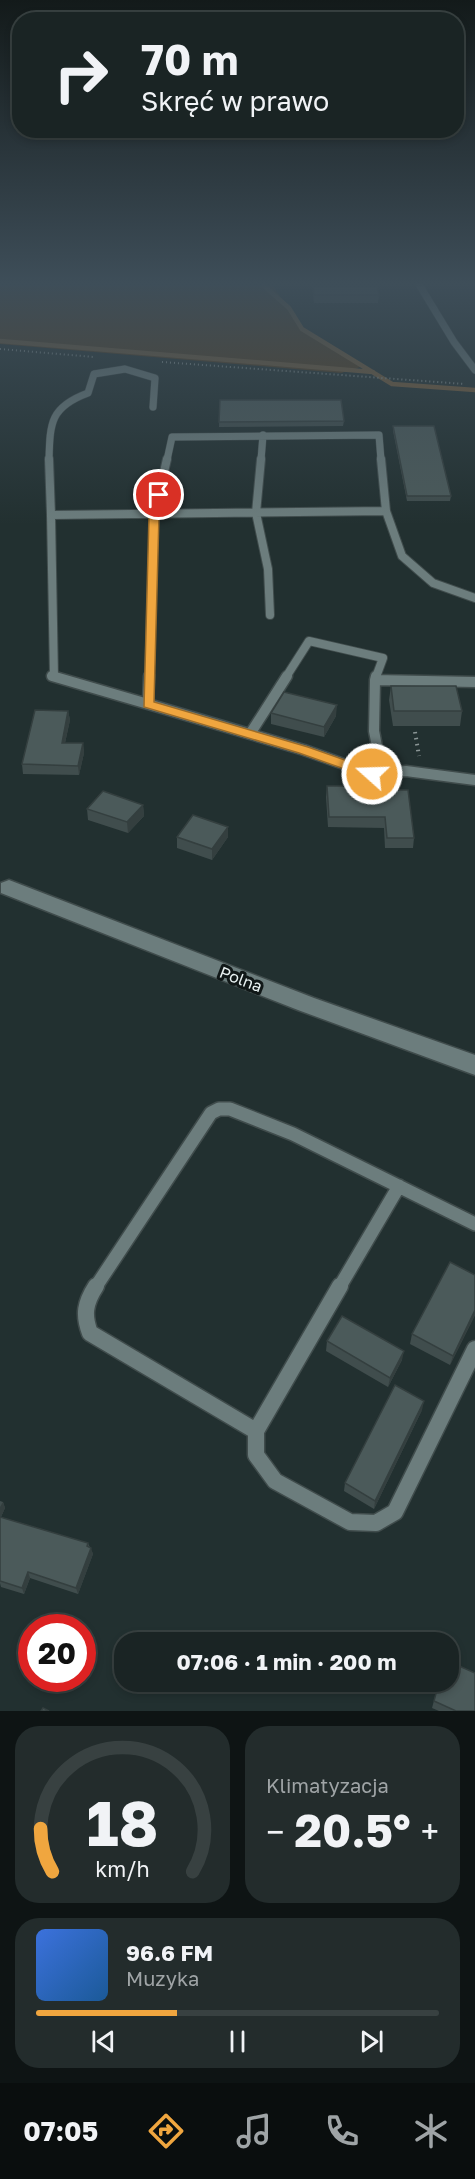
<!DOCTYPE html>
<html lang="pl">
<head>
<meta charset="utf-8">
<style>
	:root { --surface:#1a2424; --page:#232c2c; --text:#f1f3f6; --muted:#9fa4a6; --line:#384141; --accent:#f0a63f }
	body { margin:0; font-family:"Golos Text",sans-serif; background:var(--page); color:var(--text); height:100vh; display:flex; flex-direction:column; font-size:22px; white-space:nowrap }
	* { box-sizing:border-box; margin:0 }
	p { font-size:20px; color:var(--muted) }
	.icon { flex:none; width:33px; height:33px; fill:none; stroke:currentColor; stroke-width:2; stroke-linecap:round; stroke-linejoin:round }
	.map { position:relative; height:1711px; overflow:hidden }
	.side { display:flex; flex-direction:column; gap:15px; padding:15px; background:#0e1414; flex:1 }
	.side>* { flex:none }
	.top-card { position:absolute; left:12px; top:12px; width:452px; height:126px; border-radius:24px; box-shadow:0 3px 9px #0003,0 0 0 2px var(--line); background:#1a2424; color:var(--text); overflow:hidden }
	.speed { position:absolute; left:18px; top:1614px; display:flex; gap:12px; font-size:30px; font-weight:700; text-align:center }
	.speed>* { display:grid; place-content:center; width:78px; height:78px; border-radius:50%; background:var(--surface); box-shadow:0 3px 9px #0003,0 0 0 2px var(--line); line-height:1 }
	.speed .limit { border:9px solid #d22; background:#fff; color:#111 }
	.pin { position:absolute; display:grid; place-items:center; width:51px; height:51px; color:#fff; margin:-26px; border:3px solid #fff; border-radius:50%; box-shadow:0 2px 6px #0007 }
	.me { position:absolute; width:66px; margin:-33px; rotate:290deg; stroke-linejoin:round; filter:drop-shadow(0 0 4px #0008) }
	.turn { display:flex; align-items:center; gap:21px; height:126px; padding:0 30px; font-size:27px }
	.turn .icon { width:78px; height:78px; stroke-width:2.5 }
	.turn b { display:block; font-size:42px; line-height:51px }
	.big { font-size:45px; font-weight:700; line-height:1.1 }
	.side .widget { flex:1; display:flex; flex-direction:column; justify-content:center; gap:9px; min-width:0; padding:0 21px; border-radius:24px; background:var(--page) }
	.side .dial { align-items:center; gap:0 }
	.dial svg { height:156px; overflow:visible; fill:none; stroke:var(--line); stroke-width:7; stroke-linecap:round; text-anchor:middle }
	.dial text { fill:var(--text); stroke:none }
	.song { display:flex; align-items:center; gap:18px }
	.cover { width:72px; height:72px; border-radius:9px; background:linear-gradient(135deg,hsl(220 70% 55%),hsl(210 70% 35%)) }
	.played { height:6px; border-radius:3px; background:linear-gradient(90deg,var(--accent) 35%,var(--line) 35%) }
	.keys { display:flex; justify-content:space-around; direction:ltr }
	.heat { display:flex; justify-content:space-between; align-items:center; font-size:33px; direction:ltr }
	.side .tiles { flex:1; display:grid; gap:15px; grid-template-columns:1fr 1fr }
	.widget:last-child { grid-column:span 2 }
	.trip { position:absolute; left:114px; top:1632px; width:345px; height:60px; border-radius:24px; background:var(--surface); box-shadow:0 3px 9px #0003,0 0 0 2px var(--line); font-weight:700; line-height:60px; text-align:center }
	.dock { display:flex; height:96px; justify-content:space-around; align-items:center; background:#0a0e0e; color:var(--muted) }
	.dock .icon { width:42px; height:42px }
	.dock .on { color:var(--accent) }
	.dock b { font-size:27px; color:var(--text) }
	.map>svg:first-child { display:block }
	.green { fill:#563d1e }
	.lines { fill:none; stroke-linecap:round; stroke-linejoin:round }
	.stream { stroke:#795d3a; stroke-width:4.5 }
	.lane-far4-casing { stroke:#404c4c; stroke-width:8 }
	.lane-far3-casing { stroke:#404c4c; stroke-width:10 }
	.lane-far2-casing { stroke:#404c4c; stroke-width:13 }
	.lane-far1-casing { stroke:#404c4c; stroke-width:16 }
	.lane-casing { stroke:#404c4c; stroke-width:19 }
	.street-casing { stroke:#404c4c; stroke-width:3 }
	.path-far1 { stroke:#8a9595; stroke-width:2; stroke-dasharray:1 3; stroke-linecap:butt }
	.path { stroke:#8a9595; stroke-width:4; stroke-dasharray:1.5 4.5; stroke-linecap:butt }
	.lane-far4 { stroke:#6c7d7d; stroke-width:7 }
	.lane-far3 { stroke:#6c7d7d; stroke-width:8 }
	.lane-far2 { stroke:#6c7d7d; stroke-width:10 }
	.lane-far1 { stroke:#6c7d7d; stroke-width:13 }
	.lane { stroke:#6c7d7d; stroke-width:16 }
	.street { fill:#6c7d7d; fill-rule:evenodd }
	.wall { fill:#404d4d }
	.shaded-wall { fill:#343f3f }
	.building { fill:#4b5a5a; stroke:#343f3f; stroke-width:1.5 }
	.route { fill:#f0a63f; stroke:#9c6c29; stroke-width:1.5 }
	.labels { text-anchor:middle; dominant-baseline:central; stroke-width:6; stroke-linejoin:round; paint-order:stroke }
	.street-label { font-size:16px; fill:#e9f2f2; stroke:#101717 }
</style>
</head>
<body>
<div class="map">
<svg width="475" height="1711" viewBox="0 0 475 1711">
	<rect width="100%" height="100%" fill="#223030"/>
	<!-- green -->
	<path class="green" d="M 0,286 L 273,286 L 302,329 L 364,366 L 341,373 L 0,344 Z"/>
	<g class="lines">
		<!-- stream -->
		<path class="stream" d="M 264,286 L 289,308 L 302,329 L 392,384 L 475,390
			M 0,341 L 373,372"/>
		<!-- lane-far4 casing -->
		<g class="lane-far4-casing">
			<path id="lane-far4" d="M 420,286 L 454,342 L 475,370
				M 49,460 C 50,423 50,407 88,393 L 94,374 L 125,369 L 155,378 L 153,407
				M 167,460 L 172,437 L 379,435 L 381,460
				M 261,460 L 263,435"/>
		</g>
		<!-- lane-far3 casing -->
		<g class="lane-far3-casing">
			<path id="lane-far3" d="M 49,459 L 51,515 L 386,511 L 402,556 L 433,583 L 475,598
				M 261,459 L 256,513 L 268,569 L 270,615
				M 381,459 L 386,511
				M 51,515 L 54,677
				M 149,677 L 154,515 L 167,459
				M 286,677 L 309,641 L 383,658 L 376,677"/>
		</g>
		<!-- lane-far2 casing -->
		<g class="lane-far2-casing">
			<path id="lane-far2" d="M 52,676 L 148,704 L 149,676
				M 375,680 L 376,676
				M 148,704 L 304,750 L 372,774 L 406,771 L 475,780
				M 250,734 L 287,676
				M 382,772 L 374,731 L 375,680 L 475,682"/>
		</g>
		<!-- lane-far1 casing -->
		<g class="lane-far1-casing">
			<path id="lane-far1" d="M 95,1288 L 211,1113 L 219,1109 L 230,1109 L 293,1134 L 475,1224
				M 339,1288 L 399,1186"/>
		</g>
		<!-- lane casing -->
		<g class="lane-casing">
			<path id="lane" d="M 96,1286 C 85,1303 83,1315 90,1333 L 256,1431 L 256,1455 L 275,1481 L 350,1522 L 376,1523 L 395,1512 L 475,1349
				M 256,1431 L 340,1286"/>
		</g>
		<!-- street casing -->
		<g class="street-casing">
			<path id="street" d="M 9,880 L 314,998 L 475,1055 L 475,1075 L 298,1010 L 1,893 L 1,883 Z"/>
		</g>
		<!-- path-far1 -->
		<path class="path-far1" d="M 0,349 L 94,357
			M 162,362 L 465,384"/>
		<!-- path -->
		<path class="path" d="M 415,732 L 419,756"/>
		<!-- lane-far4 -->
		<use href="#lane-far4" class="lane-far4"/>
		<!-- lane-far3 -->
		<use href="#lane-far3" class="lane-far3"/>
		<!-- lane-far2 -->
		<use href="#lane-far2" class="lane-far2"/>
		<!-- lane-far1 -->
		<use href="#lane-far1" class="lane-far1"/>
		<!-- lane -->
		<use href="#lane" class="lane"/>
		<!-- street -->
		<use href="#street" class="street"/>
	</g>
	<!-- wall -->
	<path class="wall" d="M 312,286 L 377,286 L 379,295 L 378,303 L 314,303 Z
		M 220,400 L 344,421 L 343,426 L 219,427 Z
		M 393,426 L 451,496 L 450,501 L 407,501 L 393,431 Z
		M 391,686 L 462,711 L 460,726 L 393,726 L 389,700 Z
		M 68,711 L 70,720 L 65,743 L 83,743 L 84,753 L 79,775 L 23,774 L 22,764 Z
		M 271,713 L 336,716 L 324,737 L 271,724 Z
		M 327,786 L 351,789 L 414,838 L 413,848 L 385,848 L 384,828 L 328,827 L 326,797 Z
		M 143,805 L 144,816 L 128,833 L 88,820 L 87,809 Z
		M 228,827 L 228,837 L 212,860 L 177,848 L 177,837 Z
		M 475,1275 L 475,1315 L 450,1365 L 410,1344 L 412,1334 Z
		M 327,1341 L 402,1360 L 388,1387 L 326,1351 Z
		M 422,1410 L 374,1509 L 344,1491 L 345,1483 Z
		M 0,1501 L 3,1502 L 5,1508 L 1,1517 L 88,1543 L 93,1554 L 78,1594 L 30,1578 L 24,1594 L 1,1587 L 0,1583 Z
		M 439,1682 L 448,1682 L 475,1711 L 439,1711 L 432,1708 Z"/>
	<!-- shaded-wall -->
	<path class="shaded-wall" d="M 337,705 L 336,716 L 324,737 L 324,727 Z
		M 68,711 L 70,720 L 63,752 L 62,743 Z
		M 83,743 L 84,753 L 79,775 L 78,766 Z
		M 143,805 L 144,816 L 128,833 L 127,822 Z
		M 228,827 L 228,837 L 212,860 L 212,849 Z
		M 475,1310 L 475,1315 L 450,1365 L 453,1356 Z
		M 404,1351 L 402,1360 L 388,1387 L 390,1378 Z
		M 424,1401 L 422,1410 L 374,1509 L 375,1501 Z
		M 3,1502 L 5,1508 L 0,1519 L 0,1507 Z
		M 91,1548 L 93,1554 L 78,1594 L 76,1588 Z
		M 28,1572 L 30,1578 L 24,1594 L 22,1588 Z"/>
	<!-- building -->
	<path class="building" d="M 313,286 L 377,286 L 379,295 L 314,295 Z
		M 220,400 L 341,400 L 344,421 L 219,422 Z
		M 393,426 L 434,426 L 451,496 L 407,496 Z
		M 391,686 L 456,686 L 462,711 L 394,711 Z
		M 284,692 L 337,705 L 324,727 L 271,713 Z
		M 35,710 L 68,711 L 62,743 L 83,743 L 78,766 L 22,764 Z
		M 327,786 L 350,786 L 351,789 L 408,790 L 414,838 L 387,838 L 385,817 L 329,817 Z
		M 103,791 L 143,805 L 127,822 L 87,809 Z
		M 193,815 L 228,827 L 212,849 L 177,837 Z
		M 450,1262 L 475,1275 L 475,1310 L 453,1356 L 412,1334 Z
		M 342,1316 L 404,1351 L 390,1378 L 327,1341 Z
		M 395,1385 L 424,1401 L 375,1501 L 345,1483 Z
		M 0,1517 L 88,1543 L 87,1546 L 91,1548 L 76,1588 L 28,1572 L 22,1588 L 0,1581 Z
		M 448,1661 L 475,1673 L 475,1711 L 456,1711 L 434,1701 L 439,1682 L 448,1682 Z
		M 43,1708 L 49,1711 L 41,1711 Z"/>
	<!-- sky -->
	<linearGradient id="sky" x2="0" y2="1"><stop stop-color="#131a1a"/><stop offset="0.54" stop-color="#3e4e59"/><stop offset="1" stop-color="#3e4e59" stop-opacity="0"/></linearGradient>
	<rect width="475" height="525" fill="url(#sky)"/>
	<!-- route -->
	<path class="route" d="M 159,492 L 163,495 L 159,515 L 154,702 L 308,747 L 376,771 L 376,777 L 367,777 L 299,753 L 144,707 L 149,515 L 154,495 Z"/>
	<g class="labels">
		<!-- street labels -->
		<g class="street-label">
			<text transform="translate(241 979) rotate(21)">Polna</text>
		</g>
	</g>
</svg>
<div class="speed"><div class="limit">20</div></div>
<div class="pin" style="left:159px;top:495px;background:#d93025"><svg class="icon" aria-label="arrive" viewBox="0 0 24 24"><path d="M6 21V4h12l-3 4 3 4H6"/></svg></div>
<svg class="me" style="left:372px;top:774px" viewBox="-20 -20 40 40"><circle r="17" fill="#f0a63f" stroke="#fff" stroke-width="3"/><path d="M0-11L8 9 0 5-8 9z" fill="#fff"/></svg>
<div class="trip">07:06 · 1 min · 200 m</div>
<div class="top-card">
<div class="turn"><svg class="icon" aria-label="right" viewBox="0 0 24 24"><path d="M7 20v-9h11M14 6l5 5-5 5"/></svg><div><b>70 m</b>Skręć w prawo</div></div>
</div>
</div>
<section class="side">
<div class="tiles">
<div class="widget dial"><svg viewBox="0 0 100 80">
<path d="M14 69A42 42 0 1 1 86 69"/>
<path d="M14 69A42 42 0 0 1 8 47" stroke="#f0a63f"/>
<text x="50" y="56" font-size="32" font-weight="700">18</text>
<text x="50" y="72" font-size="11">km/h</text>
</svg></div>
<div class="widget"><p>Klimatyzacja</p>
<div class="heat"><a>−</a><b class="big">20.5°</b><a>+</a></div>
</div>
<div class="widget">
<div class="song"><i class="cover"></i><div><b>96.6 FM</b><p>Muzyka</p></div></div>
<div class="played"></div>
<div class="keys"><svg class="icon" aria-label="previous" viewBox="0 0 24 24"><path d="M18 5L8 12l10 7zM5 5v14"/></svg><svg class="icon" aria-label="pause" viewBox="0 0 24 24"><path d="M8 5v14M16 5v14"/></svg><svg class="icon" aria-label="next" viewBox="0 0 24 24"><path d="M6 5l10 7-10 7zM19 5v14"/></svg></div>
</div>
</div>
</section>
<nav class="dock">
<b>07:05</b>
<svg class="icon on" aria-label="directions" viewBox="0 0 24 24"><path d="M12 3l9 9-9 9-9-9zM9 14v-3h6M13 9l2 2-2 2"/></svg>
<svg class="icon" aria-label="music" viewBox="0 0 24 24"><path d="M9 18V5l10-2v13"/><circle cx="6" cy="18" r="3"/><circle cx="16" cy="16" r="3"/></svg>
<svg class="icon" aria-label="phone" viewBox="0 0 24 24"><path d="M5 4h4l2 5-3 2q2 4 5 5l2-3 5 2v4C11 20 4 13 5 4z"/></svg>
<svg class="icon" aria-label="climate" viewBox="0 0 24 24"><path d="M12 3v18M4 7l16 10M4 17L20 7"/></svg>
</nav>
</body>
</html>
